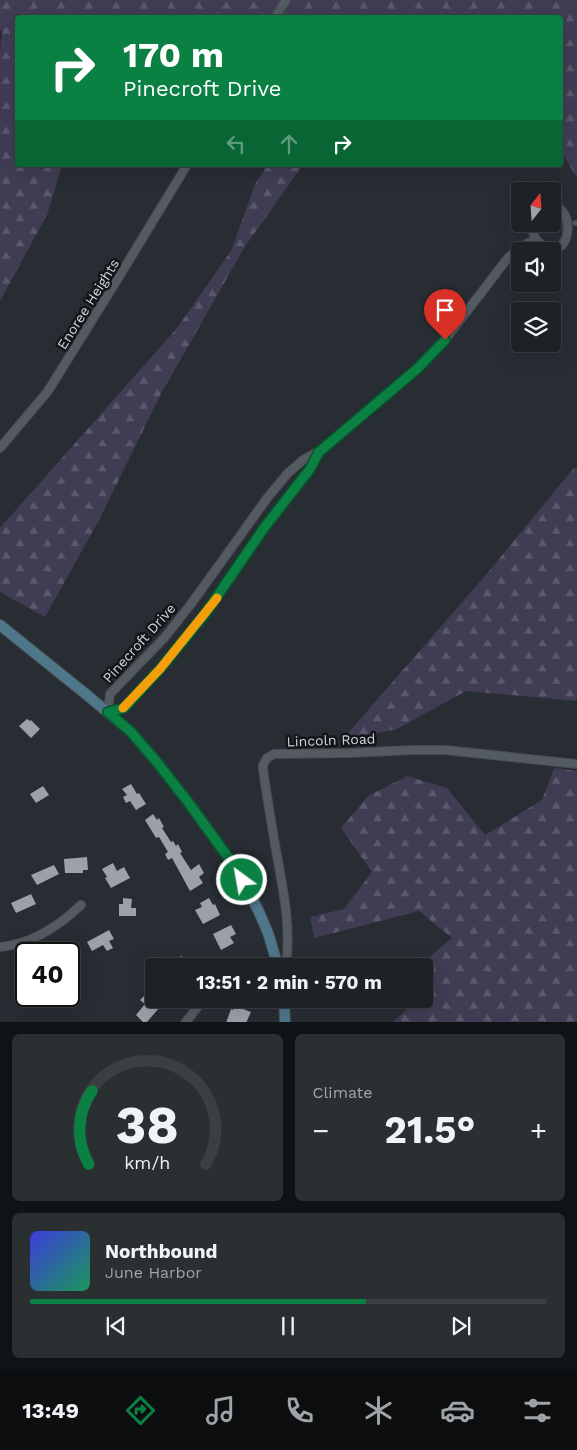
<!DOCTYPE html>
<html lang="en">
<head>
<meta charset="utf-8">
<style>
	:root { --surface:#1d2226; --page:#2a2f32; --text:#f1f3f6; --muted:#a0a4a7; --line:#3b3f43; --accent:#0b8043 }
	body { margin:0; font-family:"Work Sans",sans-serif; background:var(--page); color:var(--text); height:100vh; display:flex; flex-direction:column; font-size:19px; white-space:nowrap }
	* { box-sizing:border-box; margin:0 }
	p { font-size:16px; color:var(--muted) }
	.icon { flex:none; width:28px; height:28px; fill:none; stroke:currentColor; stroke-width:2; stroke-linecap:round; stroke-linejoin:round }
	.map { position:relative; height:1022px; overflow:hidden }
	.details { display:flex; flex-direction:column; gap:12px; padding:12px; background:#101315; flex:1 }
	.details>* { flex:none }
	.top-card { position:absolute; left:15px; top:15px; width:548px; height:152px; border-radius:5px; box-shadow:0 5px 20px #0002,0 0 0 1px var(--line); background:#0b8043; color:#fff; overflow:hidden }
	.needle { width:32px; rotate:17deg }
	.tools { position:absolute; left:511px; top:182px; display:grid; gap:10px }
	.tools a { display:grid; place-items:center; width:50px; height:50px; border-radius:5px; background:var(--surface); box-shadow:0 5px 20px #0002,0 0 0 1px var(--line); font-size:25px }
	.speed { position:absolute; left:15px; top:942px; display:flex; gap:10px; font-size:25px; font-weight:700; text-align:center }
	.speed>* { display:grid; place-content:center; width:65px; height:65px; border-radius:50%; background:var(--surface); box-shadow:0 5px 20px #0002,0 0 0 1px var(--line); line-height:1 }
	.speed .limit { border:2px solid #111; border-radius:8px; background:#fff; color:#111 }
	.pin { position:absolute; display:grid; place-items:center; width:42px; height:42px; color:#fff; margin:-51px -21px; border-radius:50% 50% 50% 0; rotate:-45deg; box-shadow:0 0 5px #0007 }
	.pin .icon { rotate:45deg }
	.me { position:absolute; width:55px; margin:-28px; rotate:328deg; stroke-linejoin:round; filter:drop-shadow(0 0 4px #0008) }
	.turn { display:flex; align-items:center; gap:18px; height:105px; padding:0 25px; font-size:22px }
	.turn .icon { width:65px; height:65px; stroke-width:2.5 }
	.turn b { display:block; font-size:35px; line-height:42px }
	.lanes { display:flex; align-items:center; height:48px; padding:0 25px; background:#0003; justify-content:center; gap:25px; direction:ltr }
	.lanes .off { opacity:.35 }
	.big { font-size:38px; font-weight:700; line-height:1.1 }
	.details .tile { flex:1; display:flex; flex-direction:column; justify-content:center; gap:8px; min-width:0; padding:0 18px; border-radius:8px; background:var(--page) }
	.details .dial { align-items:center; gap:0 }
	.dial svg { height:130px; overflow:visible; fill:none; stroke:var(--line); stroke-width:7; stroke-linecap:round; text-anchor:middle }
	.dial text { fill:var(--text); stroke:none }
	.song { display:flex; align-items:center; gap:15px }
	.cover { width:60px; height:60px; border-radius:8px; background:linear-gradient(135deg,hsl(240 70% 55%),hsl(150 70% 35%)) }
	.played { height:5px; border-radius:2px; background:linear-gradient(90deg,var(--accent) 65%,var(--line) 65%) }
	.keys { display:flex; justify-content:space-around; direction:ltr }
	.heat { display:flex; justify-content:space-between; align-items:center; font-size:28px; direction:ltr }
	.details .tiles { flex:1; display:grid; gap:12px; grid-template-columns:1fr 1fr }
	.tile:last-child { grid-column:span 2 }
	.trip { position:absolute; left:145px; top:958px; width:288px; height:50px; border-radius:5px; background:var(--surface); box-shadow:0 5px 20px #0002,0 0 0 1px var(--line); font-weight:700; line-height:50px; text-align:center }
	.tab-bar { display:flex; height:80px; justify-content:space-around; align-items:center; background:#0c0e0f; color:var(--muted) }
	.tab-bar .icon { width:35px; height:35px }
	.tab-bar .active { color:var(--accent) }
	.tab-bar b { font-size:22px; color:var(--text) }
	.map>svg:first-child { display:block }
	.forest { fill:url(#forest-firs) }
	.building { fill:#9ca0a8 }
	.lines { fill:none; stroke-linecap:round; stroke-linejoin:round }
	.lane-casing { stroke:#474b50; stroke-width:6 }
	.street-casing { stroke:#474b50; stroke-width:10 }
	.secondary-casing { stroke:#474b50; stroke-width:12 }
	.lane { stroke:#545a61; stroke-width:4 }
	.street { stroke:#545a61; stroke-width:8 }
	.secondary { stroke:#4e778a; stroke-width:10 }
	.route-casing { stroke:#07532c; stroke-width:12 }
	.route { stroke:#0b8043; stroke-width:9 }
	.slow { stroke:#f59e0b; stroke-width:9 }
	.labels { text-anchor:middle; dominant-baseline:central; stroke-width:5; stroke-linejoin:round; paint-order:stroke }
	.street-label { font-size:14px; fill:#d3d7db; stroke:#131518 }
</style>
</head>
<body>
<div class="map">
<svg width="577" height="1023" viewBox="0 0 577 1023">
	<defs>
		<pattern id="forest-firs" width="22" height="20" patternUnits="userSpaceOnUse" patternTransform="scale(1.25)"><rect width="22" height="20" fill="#403c54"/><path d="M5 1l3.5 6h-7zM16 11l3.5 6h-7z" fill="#5b576c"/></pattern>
	</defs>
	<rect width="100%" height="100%" fill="#272d33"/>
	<!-- forest -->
	<path class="forest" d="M 0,0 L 577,0 L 577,178 L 560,149 L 560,18 L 18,18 L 18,165 L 62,165 L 47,215 L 0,301 L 0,52 L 2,31 L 0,30 Z
		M 268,165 L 303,165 L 244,248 L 161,394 L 98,522 L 45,617 L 0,592 L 0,528 L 177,328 L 231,251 L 256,182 Z
		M 577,466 L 577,701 L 466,691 L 397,729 L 342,740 L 490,570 L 572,470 Z
		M 554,768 L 577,771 L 577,1022 L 393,1022 L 418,999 L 424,999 L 424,993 L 435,982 L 424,970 L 424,966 L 419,966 L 452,938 L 419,911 L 314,938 L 310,917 L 344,909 L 372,872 L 341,828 L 368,796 L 407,776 L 447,788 L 485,835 L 542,800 Z"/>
	<!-- building -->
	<path class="building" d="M 27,719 L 30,721 L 31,720 L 40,729 L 31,738 L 19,726 Z
		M 131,784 L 137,794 L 139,793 L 146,804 L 136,810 L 130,801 L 126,803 L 123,797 L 127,795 L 122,789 Z
		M 43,786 L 49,795 L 36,803 L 30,794 Z
		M 153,814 L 157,820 L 159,818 L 164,827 L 162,828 L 171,842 L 173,841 L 176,846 L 178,844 L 182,852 L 180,853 L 191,870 L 199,864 L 204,873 L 199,877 L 203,883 L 190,891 L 172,858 L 168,860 L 165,854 L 168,852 L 159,837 L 156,838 L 145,820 Z
		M 87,857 L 88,870 L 83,870 L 83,873 L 65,873 L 64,859 Z
		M 113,863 L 117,871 L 124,867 L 130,878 L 111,888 L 105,878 L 107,877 L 102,869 Z
		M 54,865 L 59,874 L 37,885 L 31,875 Z
		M 31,894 L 36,904 L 16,913 L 11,903 Z
		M 123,898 L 132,899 L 131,908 L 136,908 L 136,916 L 119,916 L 119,904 L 123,904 Z
		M 209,898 L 213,905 L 215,904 L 220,915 L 203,924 L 195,910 L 202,907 L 200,903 Z
		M 231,925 L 236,934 L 230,937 L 234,943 L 221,950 L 213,934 Z
		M 109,930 L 114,939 L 109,941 L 113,948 L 107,951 L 103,945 L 92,951 L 87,942 Z
		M 181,956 L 193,966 L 172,966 Z
		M 147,993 L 153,999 L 167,999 L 146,1023 L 144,1023 L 136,1015 L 145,1004 L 140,1000 Z
		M 235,1006 L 251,1012 L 246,1023 L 226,1023 L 231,1009 L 233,1010 Z"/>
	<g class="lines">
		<!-- lane casing -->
		<g class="lane-casing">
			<path id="lane" d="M 575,223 L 577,223"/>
		</g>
		<!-- street casing -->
		<g class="street-casing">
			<path id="street" d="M 275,18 L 286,0
				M 533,224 C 532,232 534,239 541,244 C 571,266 577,207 552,206
				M 0,448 L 48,391 L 117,280 L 187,165
				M 319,451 L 310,469 L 264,528 L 205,614 L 160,669 L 123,708 L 108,712 L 110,694 L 165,637 L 191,604 L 268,497 L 288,473 L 303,460 L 319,451 L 418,368 L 445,340 L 507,259 L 519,248 L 536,239
				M 0,947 C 32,944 59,926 81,905
				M 286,966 C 291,929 284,893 277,856 C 272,827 267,798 263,769 L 263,765 L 267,758 L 274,754 L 350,753 L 412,750 L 445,750 L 577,764
				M 185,1023 L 204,999"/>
		</g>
		<!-- secondary casing -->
		<g class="secondary-casing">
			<path id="secondary" d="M 0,625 L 87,695 L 131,732 L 156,761 L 188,802 L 230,860 L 246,886 L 259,912 L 268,933 L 278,966
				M 284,999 L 285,1023"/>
		</g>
		<!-- lane -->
		<use href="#lane" class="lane"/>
		<!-- street -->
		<use href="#street" class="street"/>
		<!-- secondary -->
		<use href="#secondary" class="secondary"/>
	</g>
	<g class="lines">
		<!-- route casing -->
		<g class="route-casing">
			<path id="route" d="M 242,880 L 230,860 L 188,802 L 156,761 L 131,732 L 108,712 L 124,708 L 160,669 L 205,614 L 264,528 L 310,469 L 319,452 L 418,368 L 445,340"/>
		</g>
		<!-- route -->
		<use href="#route" class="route"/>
		<!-- slow -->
		<path class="slow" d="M 123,708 L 160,669 L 217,598"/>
	</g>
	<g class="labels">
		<!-- street labels -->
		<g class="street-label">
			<text transform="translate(88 304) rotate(-58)">Enoree Heights</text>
			<text transform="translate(139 643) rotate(-48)">Pinecroft Drive</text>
			<text transform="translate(331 740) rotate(-2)">Lincoln Road</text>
		</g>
	</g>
</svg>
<div class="tools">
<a><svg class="needle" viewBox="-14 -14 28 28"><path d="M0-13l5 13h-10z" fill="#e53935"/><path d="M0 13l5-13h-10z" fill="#a0a4a7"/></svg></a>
<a><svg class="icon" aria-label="sound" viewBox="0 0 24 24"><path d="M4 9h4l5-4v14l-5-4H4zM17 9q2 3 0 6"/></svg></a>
<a><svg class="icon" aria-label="layers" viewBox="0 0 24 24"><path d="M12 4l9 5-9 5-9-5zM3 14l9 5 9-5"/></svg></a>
</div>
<div class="speed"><div class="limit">40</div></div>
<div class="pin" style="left:445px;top:340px;background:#d93025"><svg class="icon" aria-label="arrive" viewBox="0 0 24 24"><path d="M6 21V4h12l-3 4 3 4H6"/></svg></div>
<svg class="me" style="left:242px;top:880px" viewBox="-20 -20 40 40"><circle r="17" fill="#0b8043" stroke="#fff" stroke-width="3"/><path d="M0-11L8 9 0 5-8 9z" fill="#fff"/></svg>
<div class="trip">13:51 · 2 min · 570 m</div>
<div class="top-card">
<div class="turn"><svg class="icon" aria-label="right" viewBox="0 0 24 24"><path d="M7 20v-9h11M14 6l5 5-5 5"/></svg><div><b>170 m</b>Pinecroft Drive</div></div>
<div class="lanes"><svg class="icon off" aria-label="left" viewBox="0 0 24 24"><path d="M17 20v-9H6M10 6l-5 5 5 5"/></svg><svg class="icon off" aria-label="ahead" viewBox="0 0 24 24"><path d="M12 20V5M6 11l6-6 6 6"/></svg><svg class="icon" aria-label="right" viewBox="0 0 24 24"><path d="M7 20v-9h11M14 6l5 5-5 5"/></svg></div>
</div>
</div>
<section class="details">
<div class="tiles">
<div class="tile dial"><svg viewBox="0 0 100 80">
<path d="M14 69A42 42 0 1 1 86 69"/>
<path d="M14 69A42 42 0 0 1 16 24" stroke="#0b8043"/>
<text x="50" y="56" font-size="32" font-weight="700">38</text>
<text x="50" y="72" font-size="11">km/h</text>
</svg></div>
<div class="tile"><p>Climate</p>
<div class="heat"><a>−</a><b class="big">21.5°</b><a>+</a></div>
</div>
<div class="tile">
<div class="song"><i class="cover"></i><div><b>Northbound</b><p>June Harbor</p></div></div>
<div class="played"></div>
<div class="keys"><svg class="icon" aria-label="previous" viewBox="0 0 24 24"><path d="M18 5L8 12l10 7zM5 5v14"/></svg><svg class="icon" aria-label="pause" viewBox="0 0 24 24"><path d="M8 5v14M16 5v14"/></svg><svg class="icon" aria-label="next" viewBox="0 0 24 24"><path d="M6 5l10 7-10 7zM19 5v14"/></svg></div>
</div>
</div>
</section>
<nav class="tab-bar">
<b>13:49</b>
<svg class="icon active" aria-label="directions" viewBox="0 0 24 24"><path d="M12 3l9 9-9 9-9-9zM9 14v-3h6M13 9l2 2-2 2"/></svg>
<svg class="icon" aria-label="music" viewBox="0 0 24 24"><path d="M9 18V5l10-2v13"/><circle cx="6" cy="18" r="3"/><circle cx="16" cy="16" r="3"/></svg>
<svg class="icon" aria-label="phone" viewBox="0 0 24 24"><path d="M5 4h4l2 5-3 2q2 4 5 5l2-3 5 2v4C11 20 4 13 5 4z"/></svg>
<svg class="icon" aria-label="climate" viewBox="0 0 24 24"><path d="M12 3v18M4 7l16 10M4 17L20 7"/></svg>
<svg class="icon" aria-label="car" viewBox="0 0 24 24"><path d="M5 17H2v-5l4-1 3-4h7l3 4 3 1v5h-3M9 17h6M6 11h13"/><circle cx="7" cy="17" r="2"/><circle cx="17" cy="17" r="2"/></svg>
<svg class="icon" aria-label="filters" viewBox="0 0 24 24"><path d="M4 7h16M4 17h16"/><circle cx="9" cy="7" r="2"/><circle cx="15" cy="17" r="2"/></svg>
</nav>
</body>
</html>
